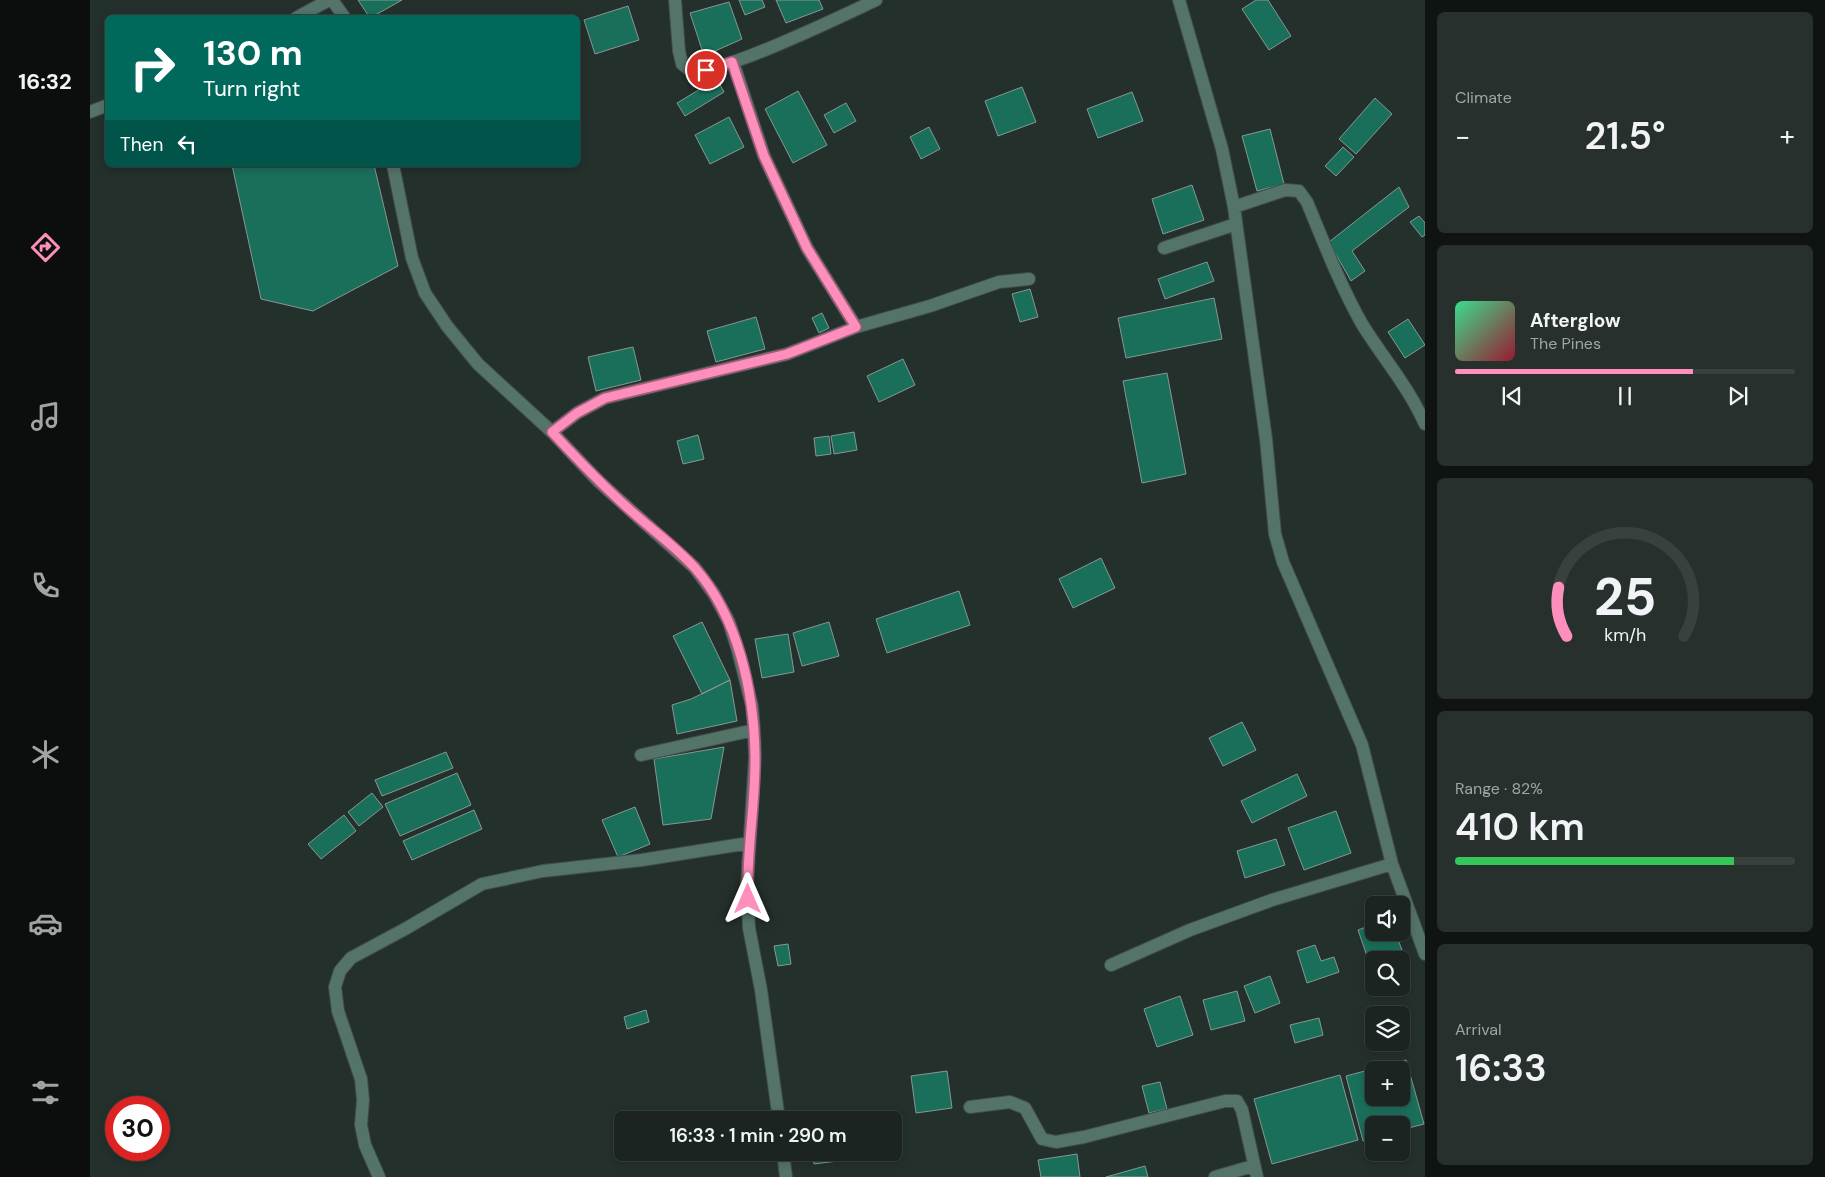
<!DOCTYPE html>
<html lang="en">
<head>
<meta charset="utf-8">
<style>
	:root { --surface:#1b2421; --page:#28302e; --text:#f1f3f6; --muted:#a0a4a5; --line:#39413f; --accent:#fe8ebb }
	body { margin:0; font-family:"DM Sans",sans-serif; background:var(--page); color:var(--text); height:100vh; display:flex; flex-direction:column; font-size:19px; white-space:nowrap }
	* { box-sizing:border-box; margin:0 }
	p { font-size:16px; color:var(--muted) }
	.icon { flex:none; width:28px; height:28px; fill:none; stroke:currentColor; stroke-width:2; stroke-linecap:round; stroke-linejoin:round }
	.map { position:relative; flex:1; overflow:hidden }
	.drawer { display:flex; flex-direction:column; gap:12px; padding:12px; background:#0f1412; width:400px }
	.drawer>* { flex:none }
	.banner { position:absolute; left:15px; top:15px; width:475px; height:152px; border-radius:8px; box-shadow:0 2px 8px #0003,0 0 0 1px var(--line); background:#00695c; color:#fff; overflow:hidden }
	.buttons { position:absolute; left:1275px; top:896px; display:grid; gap:10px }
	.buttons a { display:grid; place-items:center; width:45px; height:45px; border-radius:8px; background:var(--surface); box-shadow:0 2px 8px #0003,0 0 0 1px var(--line); font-size:25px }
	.speed { position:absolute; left:15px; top:1096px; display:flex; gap:10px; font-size:25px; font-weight:700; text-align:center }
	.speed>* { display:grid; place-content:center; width:65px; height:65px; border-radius:50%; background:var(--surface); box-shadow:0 2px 8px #0003,0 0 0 1px var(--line); line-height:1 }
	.speed .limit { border:8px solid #d22; background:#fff; color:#111 }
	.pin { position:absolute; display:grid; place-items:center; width:42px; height:42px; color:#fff; margin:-21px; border:2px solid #fff; border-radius:50%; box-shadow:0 1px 5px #0007 }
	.me { position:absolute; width:55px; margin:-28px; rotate:0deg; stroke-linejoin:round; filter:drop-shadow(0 0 4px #0008) }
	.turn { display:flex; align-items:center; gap:18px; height:105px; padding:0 15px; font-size:22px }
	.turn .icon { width:65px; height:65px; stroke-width:2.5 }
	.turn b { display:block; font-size:35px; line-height:42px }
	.then { display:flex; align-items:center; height:48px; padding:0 15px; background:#0003; gap:10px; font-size:19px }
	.big { font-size:38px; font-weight:600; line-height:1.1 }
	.drawer .card { flex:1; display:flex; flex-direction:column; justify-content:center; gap:8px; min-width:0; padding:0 18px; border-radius:8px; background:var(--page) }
	.drawer .dial { align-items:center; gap:0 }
	.dial svg { height:130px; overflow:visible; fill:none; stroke:var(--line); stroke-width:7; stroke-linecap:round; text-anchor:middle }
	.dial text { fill:var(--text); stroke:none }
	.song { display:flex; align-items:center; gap:15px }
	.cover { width:60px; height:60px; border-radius:8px; background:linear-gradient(135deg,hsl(150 70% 55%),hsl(350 70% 35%)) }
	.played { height:5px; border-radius:2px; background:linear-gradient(90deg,var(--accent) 70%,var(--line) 70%) }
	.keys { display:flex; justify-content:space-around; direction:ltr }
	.heat { display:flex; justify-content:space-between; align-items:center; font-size:28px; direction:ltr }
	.charge { height:8px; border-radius:4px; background:linear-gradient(90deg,#34c759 82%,var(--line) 0) }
	.trip { position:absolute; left:524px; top:1111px; width:288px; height:50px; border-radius:8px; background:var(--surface); box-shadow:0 2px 8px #0003,0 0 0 1px var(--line); font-weight:600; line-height:50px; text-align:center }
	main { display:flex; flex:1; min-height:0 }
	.menu { display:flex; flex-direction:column; width:90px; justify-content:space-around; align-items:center; background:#0b0e0d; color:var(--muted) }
	.menu .icon { width:35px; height:35px }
	.menu .active { color:var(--accent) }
	.menu b { font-size:22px; color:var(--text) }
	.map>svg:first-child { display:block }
	.building { fill:#1a6f5b; stroke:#889792; fill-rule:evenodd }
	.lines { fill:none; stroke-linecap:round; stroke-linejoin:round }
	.minor-casing { stroke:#414d49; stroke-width:14 }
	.minor { stroke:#547369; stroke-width:12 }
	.route-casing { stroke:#a55c7a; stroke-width:12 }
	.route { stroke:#fe8ebb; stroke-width:9 }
</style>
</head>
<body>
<main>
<nav class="menu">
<b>16:32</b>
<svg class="icon active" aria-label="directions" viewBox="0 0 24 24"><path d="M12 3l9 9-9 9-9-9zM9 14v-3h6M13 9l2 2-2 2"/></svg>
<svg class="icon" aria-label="music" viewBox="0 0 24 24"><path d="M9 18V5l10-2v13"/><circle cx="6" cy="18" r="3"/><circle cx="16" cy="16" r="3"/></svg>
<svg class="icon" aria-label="phone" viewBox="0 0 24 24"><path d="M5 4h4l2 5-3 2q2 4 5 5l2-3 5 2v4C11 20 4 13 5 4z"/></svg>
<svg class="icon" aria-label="climate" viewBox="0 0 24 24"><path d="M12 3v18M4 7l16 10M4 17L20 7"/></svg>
<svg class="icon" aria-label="car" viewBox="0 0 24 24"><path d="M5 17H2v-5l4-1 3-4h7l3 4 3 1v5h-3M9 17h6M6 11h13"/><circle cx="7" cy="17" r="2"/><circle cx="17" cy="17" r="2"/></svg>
<svg class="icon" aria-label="filters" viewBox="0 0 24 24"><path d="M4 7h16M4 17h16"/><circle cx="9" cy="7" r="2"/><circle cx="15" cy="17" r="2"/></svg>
</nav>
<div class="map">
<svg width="1335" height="1177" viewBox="0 0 1335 1177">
	<rect width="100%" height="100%" fill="#24302c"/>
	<!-- building -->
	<path class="building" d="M 268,0 L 312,0 L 280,18 Z
		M 649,0 L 672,0 L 675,7 L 655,15 Z
		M 686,0 L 729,0 L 733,9 L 696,23 Z
		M 1166,0 L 1178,0 L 1201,36 L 1179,50 L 1152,9 Z
		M 639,2 L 652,39 L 614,56 L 600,13 Z
		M 538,6 L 549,40 L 505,54 L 494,20 Z
		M 627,79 L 634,92 L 595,116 L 587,103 Z
		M 932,87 L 946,122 L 908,136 L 895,101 Z
		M 708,91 L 737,145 L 703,163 L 675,109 Z
		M 1042,92 L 1053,121 L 1008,138 L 997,109 Z
		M 1285,98 L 1302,114 L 1266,154 L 1249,139 Z
		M 756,103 L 766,121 L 744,133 L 734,115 Z
		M 639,117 L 654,147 L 620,164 L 605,135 Z
		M 839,127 L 850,149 L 831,159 L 820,137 Z
		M 1180,129 L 1194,184 L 1167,191 L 1152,136 Z
		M 1253,147 L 1264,157 L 1246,176 L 1235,166 Z
		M 142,165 L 284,165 L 308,266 L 223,311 L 171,299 Z
		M 1102,185 L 1114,220 L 1073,234 L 1062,199 Z
		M 1309,187 L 1319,207 L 1262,251 L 1275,271 L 1261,281 L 1239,242 Z
		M 1329,216 L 1335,223 L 1335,235 L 1332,237 L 1320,222 Z
		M 1117,262 L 1124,281 L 1075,299 L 1068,279 Z
		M 940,289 L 948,317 L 930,322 L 922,294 Z
		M 1124,298 L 1132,339 L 1036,358 L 1028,318 Z
		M 732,313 L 739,328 L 729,333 L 722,318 Z
		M 666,317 L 675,349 L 626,362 L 617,331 Z
		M 1318,319 L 1335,345 L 1315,358 L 1298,332 Z
		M 543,347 L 551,380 L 506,391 L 498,357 Z
		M 813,359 L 825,385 L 789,402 L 777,376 Z
		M 1077,373 L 1096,474 L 1052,483 L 1033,381 Z
		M 764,432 L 767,450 L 744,454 L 741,436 Z
		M 608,435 L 614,459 L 593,464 L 587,441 Z
		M 739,436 L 741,454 L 726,456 L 724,438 Z
		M 1011,558 L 1025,588 L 983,608 L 969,579 Z
		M 869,591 L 880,625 L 797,653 L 786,619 Z
		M 612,622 L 640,680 L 612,694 L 583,636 Z
		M 739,622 L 749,656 L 712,666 L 703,633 Z
		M 698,634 L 704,672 L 672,678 L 665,639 Z
		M 640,680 L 647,721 L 587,734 L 582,705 L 601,699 Z
		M 1152,722 L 1166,750 L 1133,766 L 1119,738 Z
		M 634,747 L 621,819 L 573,825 L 564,759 Z
		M 356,752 L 363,768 L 292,796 L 285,780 Z
		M 367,773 L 381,805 L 310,836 L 295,804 Z
		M 1207,774 L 1217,796 L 1162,823 L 1151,801 Z
		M 282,793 L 293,807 L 269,826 L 258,812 Z
		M 545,807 L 560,844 L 528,857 L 512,820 Z
		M 384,810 L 392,829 L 322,860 L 313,841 Z
		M 1246,811 L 1261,853 L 1214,870 L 1198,828 Z
		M 254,815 L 266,831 L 231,859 L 218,844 Z
		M 1186,839 L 1195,865 L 1155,878 L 1147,851 Z
		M 1284,924 L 1284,932 L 1305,932 L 1312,950 L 1279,962 L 1268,930 Z
		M 698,944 L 701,964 L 688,966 L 684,946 Z
		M 1225,945 L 1231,961 L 1244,957 L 1249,972 L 1217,983 L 1207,951 Z
		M 1180,976 L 1190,1003 L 1165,1013 L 1154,986 Z
		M 1147,991 L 1155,1021 L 1121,1030 L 1113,1000 Z
		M 1090,996 L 1103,1035 L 1067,1047 L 1054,1009 Z
		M 556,1010 L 559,1022 L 537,1029 L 534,1017 Z
		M 1229,1018 L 1233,1035 L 1205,1043 L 1200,1025 Z
		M 1316,1060 L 1334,1124 L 1311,1130 L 1311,1125 L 1284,1125 L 1284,1138 L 1273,1141 L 1256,1076 ZM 1284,1070 L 1311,1070 L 1311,1098 L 1284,1098 Z
		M 857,1071 L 862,1108 L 826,1113 L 821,1076 Z
		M 1250,1075 L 1268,1140 L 1182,1164 L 1164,1099 Z
		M 1070,1082 L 1077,1109 L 1059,1113 L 1052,1086 Z
		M 722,1152 L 788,1152 L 788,1156 L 724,1164 Z
		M 987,1154 L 990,1177 L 951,1177 L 948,1160 Z
		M 1055,1166 L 1058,1177 L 1016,1177 Z"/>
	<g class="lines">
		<!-- minor casing -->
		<g class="minor-casing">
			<path id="minor" d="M 242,0 L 255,18
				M 585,0 L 589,51 L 592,64 C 595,66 599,70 602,70 C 627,77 756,14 786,0
				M 1089,0 L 1132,149 L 1144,207 L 1176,439 L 1185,534 L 1193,562 L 1272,745 L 1302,864 L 1335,954
				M 206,18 L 239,0
				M 643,62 L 674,156 L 717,248 L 766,327
				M 0,112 L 18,105
				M 303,165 L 322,258 L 335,293 L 357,326 L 388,364 L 462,432 L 508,481 L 605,568 L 624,594 L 639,622 L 648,651 L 662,706 L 664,730 L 665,757 L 657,884 L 659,928 L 671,990 L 689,1120
				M 1144,207 L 1195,190 L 1209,191 L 1217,202 C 1234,243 1250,285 1272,324 C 1293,358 1318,386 1335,424
				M 1074,248 L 1146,224
				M 462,432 L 487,413 L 515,398 L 697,354 L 766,327 L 840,306 L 909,282 L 939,279
				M 551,755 L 664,730
				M 1021,965 L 1100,930 L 1182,900 L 1302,864
				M 880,1107 L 920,1102 L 935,1108 L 952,1139 L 966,1142 L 994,1137 L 1135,1101 L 1147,1101 L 1152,1110 L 1167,1177
				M 693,1152 L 696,1177
				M 289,1177 L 275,1145 L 271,1125 L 273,1100 L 271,1079 L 248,1011 L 245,987 L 250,971 L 261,958 L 315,929 L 392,884 L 453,871 L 552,860 L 659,843
				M 1125,1177 L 1163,1166"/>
		</g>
		<!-- minor -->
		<use href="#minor" class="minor"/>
	</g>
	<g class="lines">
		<!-- route casing -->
		<g class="route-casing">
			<path id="route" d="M 616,70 L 642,62 L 674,156 L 717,248 L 766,327 L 697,354 L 515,398 L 487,413 L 462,432 C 487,459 512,485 540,510 C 561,529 585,546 605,568 C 648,617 664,691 665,755 C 666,803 656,851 658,899"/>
		</g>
		<!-- route -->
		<use href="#route" class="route"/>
	</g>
</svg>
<div class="buttons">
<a><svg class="icon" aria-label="sound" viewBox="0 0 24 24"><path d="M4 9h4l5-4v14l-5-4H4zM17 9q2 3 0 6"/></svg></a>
<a><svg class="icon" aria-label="search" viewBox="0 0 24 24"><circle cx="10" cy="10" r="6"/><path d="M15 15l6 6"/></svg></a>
<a><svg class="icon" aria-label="layers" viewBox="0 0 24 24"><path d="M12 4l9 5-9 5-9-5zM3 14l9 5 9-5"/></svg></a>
<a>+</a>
<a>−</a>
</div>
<div class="speed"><div class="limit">30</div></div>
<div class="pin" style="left:616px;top:70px;background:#d93025"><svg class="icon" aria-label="arrive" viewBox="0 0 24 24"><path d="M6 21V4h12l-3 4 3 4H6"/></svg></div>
<svg class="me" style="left:658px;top:899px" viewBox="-20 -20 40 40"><path d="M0-17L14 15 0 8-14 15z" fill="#fe8ebb" stroke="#fff" stroke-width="4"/></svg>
<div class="trip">16:33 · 1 min · 290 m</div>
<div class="banner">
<div class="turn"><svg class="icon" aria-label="right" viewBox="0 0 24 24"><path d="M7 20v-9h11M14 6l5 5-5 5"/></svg><div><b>130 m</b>Turn right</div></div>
<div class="then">Then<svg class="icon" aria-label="left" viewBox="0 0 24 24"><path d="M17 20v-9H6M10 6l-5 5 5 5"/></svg></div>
</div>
</div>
<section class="drawer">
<div class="card"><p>Climate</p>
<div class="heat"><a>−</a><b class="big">21.5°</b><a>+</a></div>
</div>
<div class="card">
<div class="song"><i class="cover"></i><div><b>Afterglow</b><p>The Pines</p></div></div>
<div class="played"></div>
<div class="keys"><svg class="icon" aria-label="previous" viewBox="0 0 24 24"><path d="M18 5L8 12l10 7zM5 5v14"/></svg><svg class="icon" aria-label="pause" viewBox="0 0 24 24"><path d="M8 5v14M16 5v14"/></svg><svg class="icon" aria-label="next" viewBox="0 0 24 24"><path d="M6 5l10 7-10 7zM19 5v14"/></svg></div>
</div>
<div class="card dial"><svg viewBox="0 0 100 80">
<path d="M14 69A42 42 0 1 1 86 69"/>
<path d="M14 69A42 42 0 0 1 9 39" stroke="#fe8ebb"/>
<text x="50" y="56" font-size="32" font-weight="700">25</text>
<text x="50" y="72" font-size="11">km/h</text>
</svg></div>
<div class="card"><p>Range · 82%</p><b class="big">410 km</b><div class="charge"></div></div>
<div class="card"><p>Arrival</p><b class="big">16:33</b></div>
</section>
</main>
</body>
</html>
